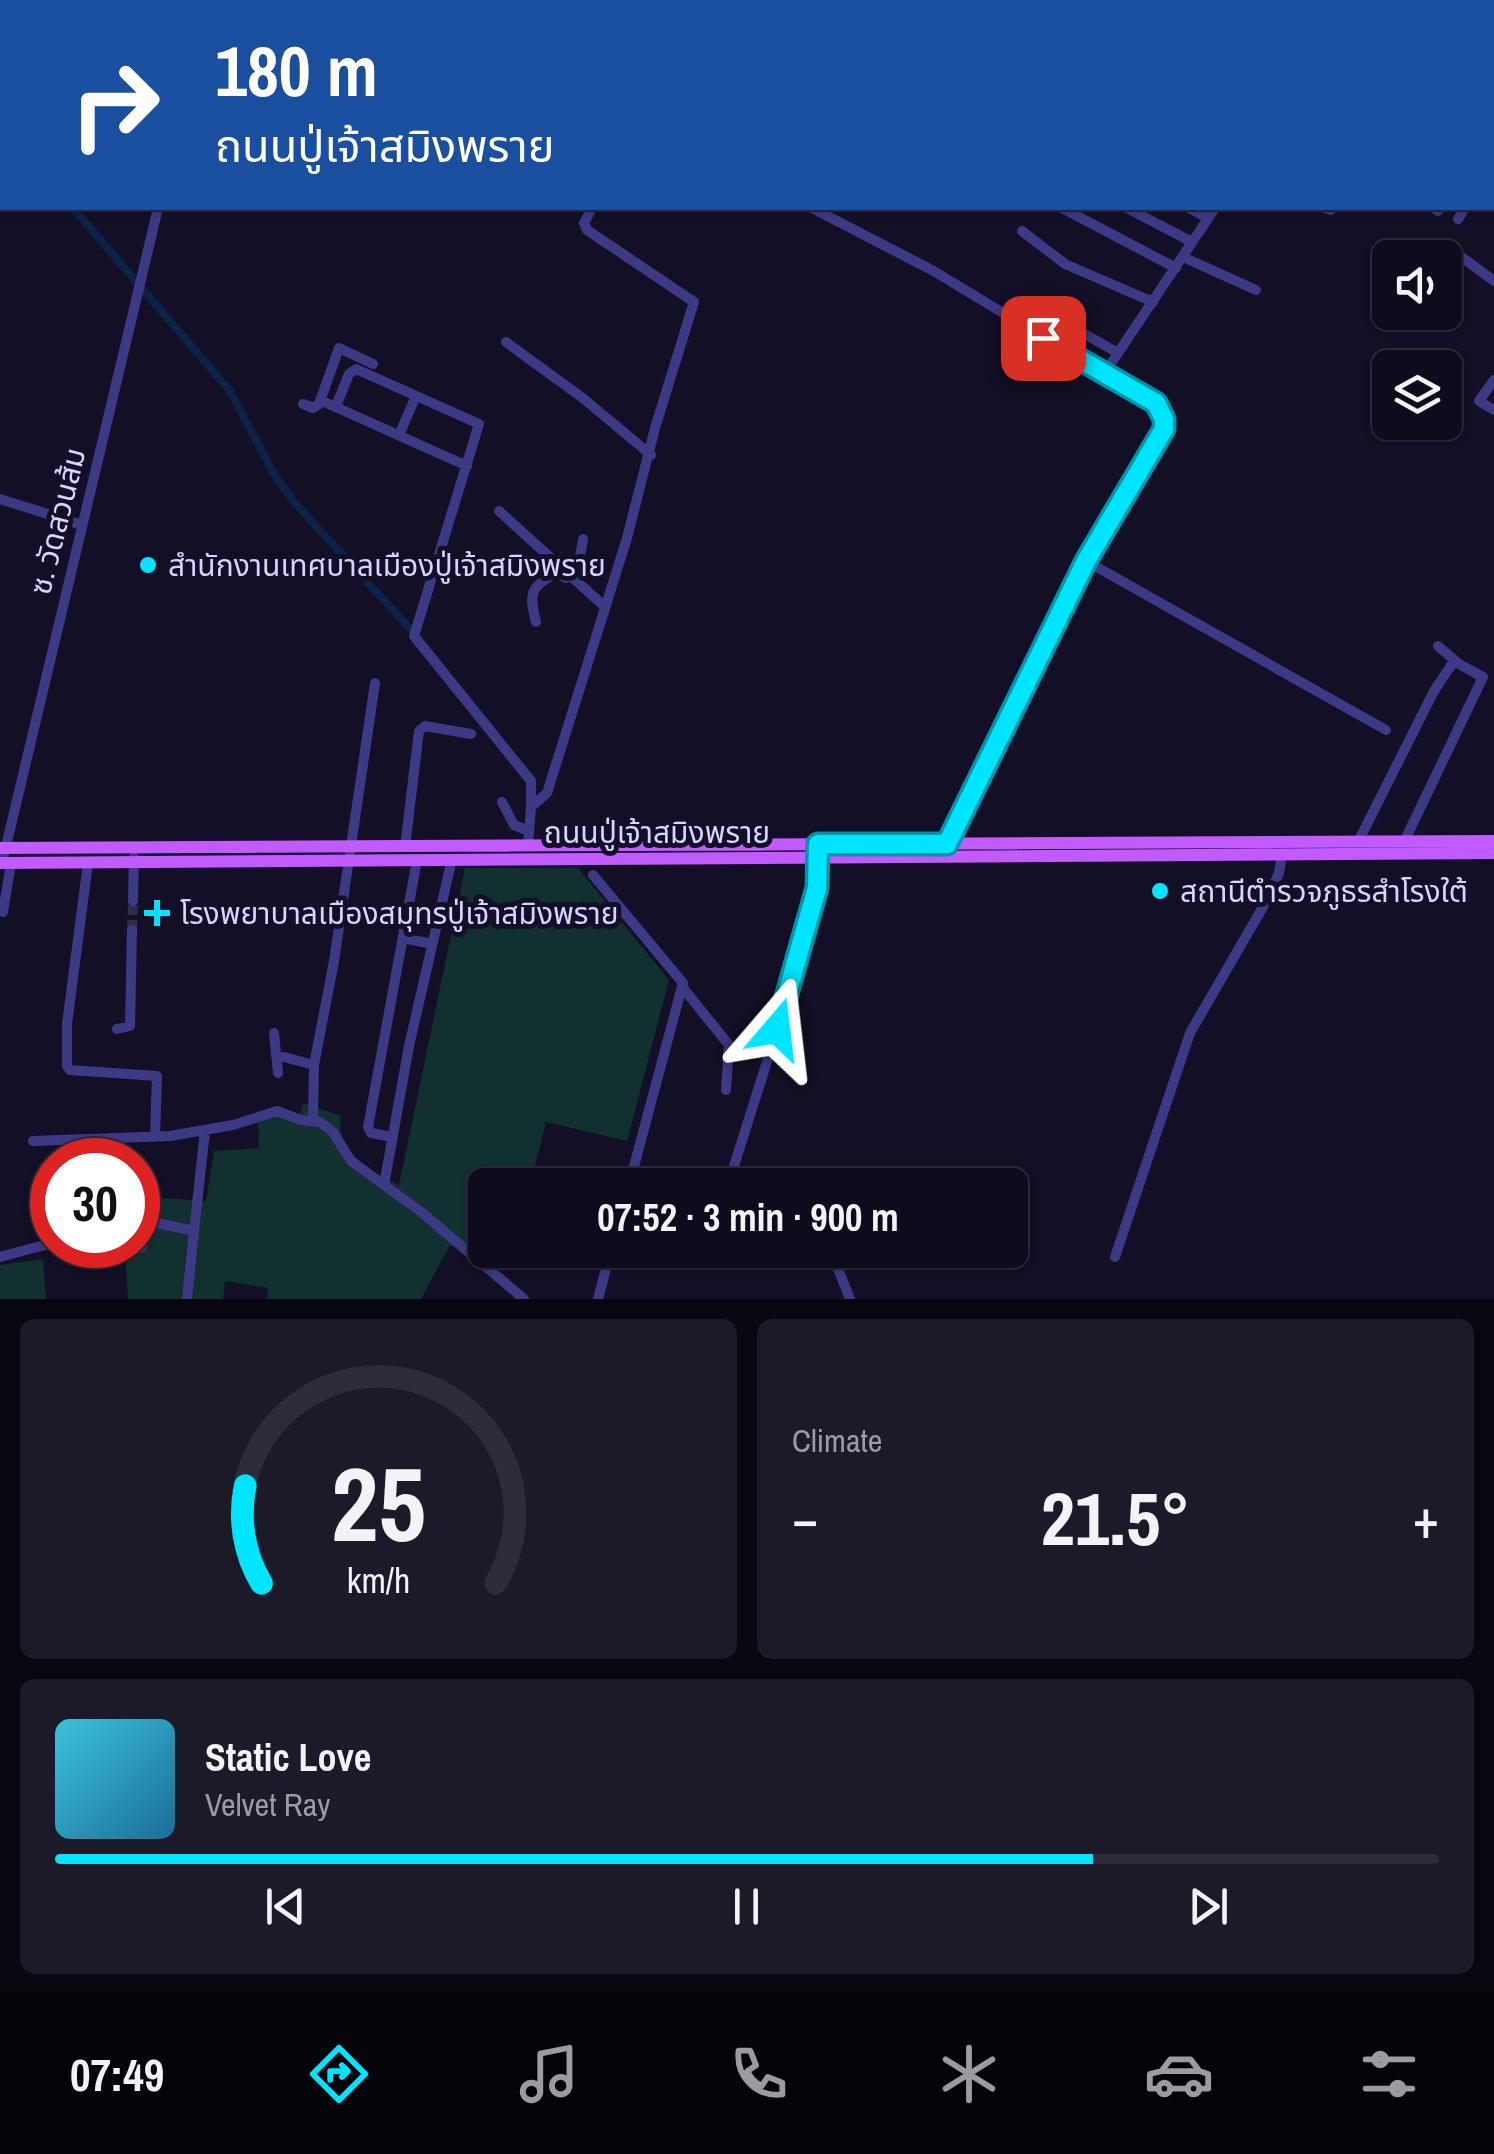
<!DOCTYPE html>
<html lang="en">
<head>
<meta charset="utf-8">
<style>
	:root { --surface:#0e0b1c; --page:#1c1929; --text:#f1f3f6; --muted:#9b9ba3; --line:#2e2b3b; --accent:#00e5ff }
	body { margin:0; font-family:"Archivo Narrow","Noto Sans Thai",sans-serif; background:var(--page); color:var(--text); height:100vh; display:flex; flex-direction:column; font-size:38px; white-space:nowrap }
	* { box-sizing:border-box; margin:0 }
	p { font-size:32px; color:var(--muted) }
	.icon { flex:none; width:55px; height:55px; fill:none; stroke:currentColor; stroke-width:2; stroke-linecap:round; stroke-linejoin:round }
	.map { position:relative; height:1299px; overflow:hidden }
	.side { display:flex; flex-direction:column; gap:20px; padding:20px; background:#08060f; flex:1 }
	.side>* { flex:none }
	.top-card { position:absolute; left:0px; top:0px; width:1495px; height:210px; box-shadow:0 2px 8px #0004,0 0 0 2px var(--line); background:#1a4fa0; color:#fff; overflow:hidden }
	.buttons { position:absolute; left:1372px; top:240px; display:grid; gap:20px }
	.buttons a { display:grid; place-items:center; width:90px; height:90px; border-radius:15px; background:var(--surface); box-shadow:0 2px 8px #0004,0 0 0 2px var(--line); font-size:50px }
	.speed { position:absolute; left:30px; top:1138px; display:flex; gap:20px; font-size:50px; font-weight:700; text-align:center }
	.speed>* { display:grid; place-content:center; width:130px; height:130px; border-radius:50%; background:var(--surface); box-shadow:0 2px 8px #0004,0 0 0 2px var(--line); line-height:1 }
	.speed .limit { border:15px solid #d22; background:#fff; color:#111 }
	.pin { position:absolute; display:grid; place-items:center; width:85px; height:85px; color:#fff; margin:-42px; border-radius:20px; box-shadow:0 5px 15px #0006 }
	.me { position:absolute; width:110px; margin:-55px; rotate:17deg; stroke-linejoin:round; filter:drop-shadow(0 0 8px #0008) }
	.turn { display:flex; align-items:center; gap:35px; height:210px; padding:0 50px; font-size:45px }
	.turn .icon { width:130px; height:130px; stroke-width:2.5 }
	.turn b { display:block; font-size:70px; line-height:85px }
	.big { font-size:75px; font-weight:700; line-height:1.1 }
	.side .widget { flex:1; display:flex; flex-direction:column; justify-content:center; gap:15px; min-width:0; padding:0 35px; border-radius:15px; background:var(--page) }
	.side .dial { align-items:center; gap:0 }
	.dial svg { height:260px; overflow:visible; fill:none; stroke:var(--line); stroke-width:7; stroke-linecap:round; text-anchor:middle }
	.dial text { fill:var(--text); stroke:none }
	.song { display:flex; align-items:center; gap:30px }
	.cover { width:120px; height:120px; border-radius:15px; background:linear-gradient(135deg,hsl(190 70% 55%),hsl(200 70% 35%)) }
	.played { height:10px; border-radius:5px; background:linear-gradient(90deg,var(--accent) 75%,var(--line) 75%) }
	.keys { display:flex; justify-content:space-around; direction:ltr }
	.heat { display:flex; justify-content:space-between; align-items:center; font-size:55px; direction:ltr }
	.side .tiles { flex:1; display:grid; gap:20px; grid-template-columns:1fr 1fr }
	.widget:last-child { grid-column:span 2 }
	.trip { position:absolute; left:468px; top:1168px; width:560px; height:100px; border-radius:15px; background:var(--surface); box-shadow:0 2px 8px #0004,0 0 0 2px var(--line); font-weight:700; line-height:100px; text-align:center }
	.dock { display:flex; height:160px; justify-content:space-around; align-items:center; background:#06040b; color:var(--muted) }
	.dock .icon { width:70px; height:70px }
	.dock .active { color:var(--accent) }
	.dock b { font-size:45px; color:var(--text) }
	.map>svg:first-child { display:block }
	.green { fill:#12302f }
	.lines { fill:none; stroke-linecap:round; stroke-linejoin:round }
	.canal { stroke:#0c2248; stroke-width:8 }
	.minor-tunnel { stroke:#312d47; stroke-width:10; stroke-dasharray:10 5; stroke-linecap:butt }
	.minor { stroke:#3d3a85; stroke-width:10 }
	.major { stroke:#c25bff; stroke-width:12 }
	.route-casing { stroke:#0095a6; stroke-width:25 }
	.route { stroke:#00e5ff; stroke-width:18 }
	.poi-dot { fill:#00e5ff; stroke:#130f26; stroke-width:4 }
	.labels { text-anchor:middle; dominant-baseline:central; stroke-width:10; stroke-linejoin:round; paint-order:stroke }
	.street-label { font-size:30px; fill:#d9d4ff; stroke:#130f26 }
	.poi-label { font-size:30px; fill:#d9d4ff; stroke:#130f26; text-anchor:start }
</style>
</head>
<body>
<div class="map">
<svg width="1494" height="1299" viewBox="0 0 1494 1299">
	<rect width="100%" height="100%" fill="#130f26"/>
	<!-- green -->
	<path class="green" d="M 465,868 L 578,868 L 669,980 L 627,1141 L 546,1122 L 530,1185 L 485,1185 L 485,1250 L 512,1250 L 494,1269 L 450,1245 L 421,1299 L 267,1299 L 268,1288 L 225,1281 L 223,1299 L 128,1299 L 125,1250 L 147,1243 L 149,1197 L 206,1201 L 214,1151 L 259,1148 L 258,1114 L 278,1115 L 298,1120 L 303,1103 L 341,1116 C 335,1154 368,1168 399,1185 Z
		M 43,1259 L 46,1299 L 0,1299 L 0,1265 Z"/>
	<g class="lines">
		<!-- canal -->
		<path class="canal" d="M 0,126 L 2,128
			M 73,208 L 230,391 L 274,474 L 295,503 L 415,634"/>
		<!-- minor-tunnel -->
		<path class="minor-tunnel" d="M 132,930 L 133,901"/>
		<!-- minor -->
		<path class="minor" d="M 99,0 L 102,2
			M 1345,0 L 1348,2
			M 1437,0 L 1443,2
			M 1485,0 L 1489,2
			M 207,2 L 208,0
			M 689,2 L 690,0
			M 884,2 L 885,0
			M 1476,2 L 1477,0
			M 1492,152 L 1494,152
			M 1492,168 L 1494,166
			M 812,208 L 928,268
			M 1062,208 L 1176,268
			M 1127,208 L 1192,242
			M 1189,208 L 1208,218
			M 1325,208 L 1331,210
			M 1434,208 L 1438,211
			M 1458,219 L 1465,208
			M 1022,231 L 1065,264 L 1153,302
			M 1459,255 L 1494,281
			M 1183,257 L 1256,290
			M 932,270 L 1104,374
			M 1037,307 L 1118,353
			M 506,342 L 584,399 L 651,455
			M 1494,380 L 1479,401 L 1494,410
			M 320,400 L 467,466
			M 303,404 L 313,408 L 319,404 L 339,348 L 373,364
			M 336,406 L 349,374 L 356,369 L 479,424 L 414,636 L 531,781 L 531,807
			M 399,435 L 416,396
			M 0,499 L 82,525
			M 499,511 L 604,606
			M 1086,561 L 1386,730
			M 576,580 L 583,539
			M 536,622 C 529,594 529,588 556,573 L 566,578
			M 502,802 L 514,825 L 529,831
			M 1358,842 L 1434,691 L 1454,661
			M 1404,842 L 1483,677 L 1459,664 L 1438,646
			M 528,846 L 531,807 L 547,793 L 627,538 L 655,428 L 694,302 L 587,230 L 584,223 L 592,208
			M 946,846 L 1086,561 L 1164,429 C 1164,397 1129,388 1104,374 L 1215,208
			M 405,847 L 419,731 L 425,726 L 471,734
			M 2,863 L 158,208
			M 88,863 L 67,1024 L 67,1066 L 70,1070 L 157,1076 L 155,1137
			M 593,875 L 683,983 L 629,1185
			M 133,901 L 134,857
			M 341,910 L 381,916
			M 3,912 L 11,863
			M 403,938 L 432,944
			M 683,988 L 729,1045 L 726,1090
			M 117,1029 L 130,1026 L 132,930
			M 274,1033 L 278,1073
			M 276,1055 L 314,1065 L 334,961 L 375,683
			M 313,1121 L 314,1065
			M 393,1137 L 371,1133 L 368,1127 L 417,860
			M 33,1141 L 170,1136 L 233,1125 L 277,1111 L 301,1120 L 320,1122 L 333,1132 L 351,1161 L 420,1211 L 524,1299
			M 384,1185 L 409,1046 L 452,859
			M 728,1185 L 806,938 L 817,889 L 819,855
			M 826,1250 L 833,1256 L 850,1299
			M 114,1251 L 141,1248 L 148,1221 L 194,1231 L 205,1131
			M 0,1257 L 52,1243
			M 1115,1257 L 1190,1033 L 1267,900 L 1279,873 L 1282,854
			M 187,1299 L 194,1231
			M 598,1299 L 611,1250"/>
		<!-- major -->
		<path class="major" d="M 0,848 L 1494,841
			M 0,863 L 1494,853"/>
	</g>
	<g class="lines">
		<!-- route casing -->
		<g class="route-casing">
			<path id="route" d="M 777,1029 L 817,888 L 818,844 L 947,844 L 1086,561 L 1164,429 L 1164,419 L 1156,403 L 1043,338"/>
		</g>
		<!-- route -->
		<use href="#route" class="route"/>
	</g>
	<!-- markers -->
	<g class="poi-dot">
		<circle cx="148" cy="565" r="10"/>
		<circle cx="1160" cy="891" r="10"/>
		<path d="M152 898h10v10h10v10h-10v10h-10v-10h-10v-10h10z"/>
	</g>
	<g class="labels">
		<!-- street labels -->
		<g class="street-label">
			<text transform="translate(57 521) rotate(-76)">ซ. วัดสวนส้ม</text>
			<text x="657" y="832">ถนนปู่เจ้าสมิงพราย</text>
		</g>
		<!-- poi labels -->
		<g class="poi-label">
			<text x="168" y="565">สำนักงานเทศบาลเมืองปู่เจ้าสมิงพราย</text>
			<text x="1180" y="891">สถานีตำรวจภูธรสำโรงใต้</text>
			<text x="180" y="913">โรงพยาบาลเมืองสมุทรปู่เจ้าสมิงพราย</text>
		</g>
	</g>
</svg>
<div class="buttons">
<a><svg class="icon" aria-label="sound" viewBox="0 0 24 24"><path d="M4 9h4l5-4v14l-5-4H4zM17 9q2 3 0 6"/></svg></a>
<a><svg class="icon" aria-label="layers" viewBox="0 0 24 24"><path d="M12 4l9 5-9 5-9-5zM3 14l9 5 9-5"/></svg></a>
</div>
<div class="speed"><div class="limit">30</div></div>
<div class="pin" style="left:1043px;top:338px;background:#d93025"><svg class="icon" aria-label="arrive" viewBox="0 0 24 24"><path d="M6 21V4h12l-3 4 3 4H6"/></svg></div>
<svg class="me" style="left:777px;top:1029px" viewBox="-20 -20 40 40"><path d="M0-17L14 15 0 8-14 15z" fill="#00e5ff" stroke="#fff" stroke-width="4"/></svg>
<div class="trip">07:52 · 3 min · 900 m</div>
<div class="top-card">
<div class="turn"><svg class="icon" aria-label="right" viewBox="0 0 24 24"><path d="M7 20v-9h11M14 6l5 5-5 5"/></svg><div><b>180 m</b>ถนนปู่เจ้าสมิงพราย</div></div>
</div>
</div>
<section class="side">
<div class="tiles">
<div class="widget dial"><svg viewBox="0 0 100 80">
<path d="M14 69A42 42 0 1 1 86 69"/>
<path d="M14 69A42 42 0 0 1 9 39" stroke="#00e5ff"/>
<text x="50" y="56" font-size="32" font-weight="700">25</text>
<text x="50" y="72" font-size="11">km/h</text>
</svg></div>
<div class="widget"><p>Climate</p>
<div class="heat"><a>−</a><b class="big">21.5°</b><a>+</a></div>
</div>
<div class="widget">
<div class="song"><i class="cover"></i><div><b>Static Love</b><p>Velvet Ray</p></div></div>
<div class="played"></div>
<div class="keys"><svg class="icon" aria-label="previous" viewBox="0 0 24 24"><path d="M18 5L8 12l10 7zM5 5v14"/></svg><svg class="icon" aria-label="pause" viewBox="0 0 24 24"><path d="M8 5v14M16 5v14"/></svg><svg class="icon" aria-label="next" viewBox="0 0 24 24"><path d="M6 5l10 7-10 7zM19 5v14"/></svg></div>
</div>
</div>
</section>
<nav class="dock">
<b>07:49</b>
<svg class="icon active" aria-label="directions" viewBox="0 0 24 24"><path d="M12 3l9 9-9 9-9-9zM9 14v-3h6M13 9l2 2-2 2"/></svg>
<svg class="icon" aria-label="music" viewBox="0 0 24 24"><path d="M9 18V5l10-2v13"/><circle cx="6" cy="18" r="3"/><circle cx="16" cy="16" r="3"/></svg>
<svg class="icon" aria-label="phone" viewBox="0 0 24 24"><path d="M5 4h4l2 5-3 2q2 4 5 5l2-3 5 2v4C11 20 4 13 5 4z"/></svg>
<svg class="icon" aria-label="climate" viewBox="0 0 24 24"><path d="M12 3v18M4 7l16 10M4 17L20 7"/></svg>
<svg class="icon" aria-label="car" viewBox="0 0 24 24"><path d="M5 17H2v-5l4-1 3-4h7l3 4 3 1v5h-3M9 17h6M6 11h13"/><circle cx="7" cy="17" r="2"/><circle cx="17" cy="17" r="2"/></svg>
<svg class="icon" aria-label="filters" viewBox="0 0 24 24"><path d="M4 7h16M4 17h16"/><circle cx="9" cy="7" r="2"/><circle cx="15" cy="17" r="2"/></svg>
</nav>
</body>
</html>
